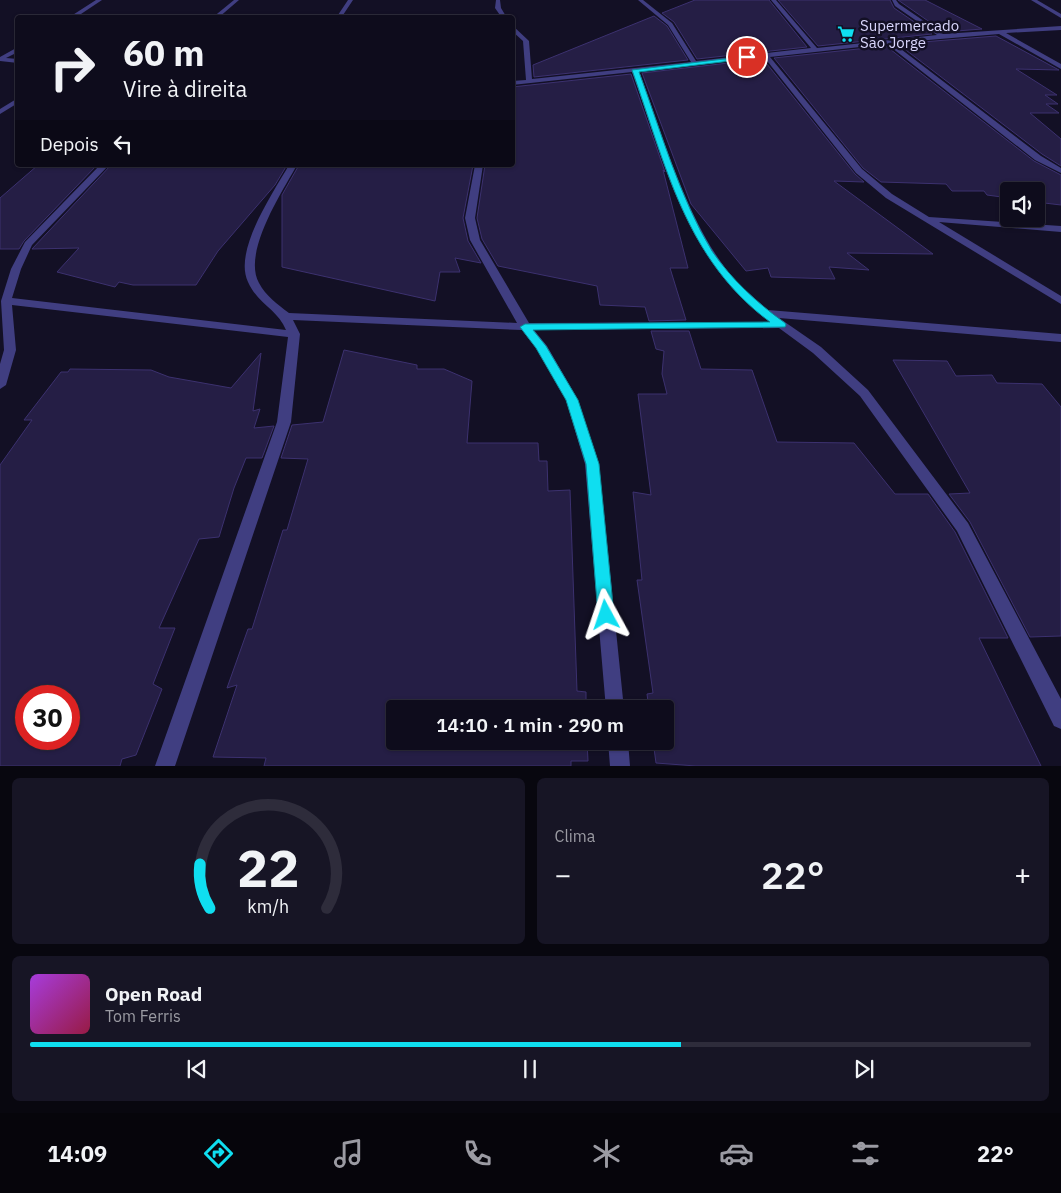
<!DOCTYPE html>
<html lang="pt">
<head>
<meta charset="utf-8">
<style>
	:root { --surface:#0e0c1c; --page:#171525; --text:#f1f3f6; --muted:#9b9ba3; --line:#2e2c3b; --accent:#0fdef0 }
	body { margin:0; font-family:"IBM Plex Sans",sans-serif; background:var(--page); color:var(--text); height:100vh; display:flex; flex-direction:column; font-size:19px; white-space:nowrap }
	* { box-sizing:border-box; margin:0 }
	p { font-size:16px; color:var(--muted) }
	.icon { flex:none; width:28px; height:28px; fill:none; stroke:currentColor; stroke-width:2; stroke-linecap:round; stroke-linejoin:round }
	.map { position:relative; height:766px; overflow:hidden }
	.sheet { display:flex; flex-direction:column; gap:12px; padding:12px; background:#08070f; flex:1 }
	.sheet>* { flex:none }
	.hud { position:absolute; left:15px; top:15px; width:500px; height:152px; border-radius:5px; box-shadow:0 1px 4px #0004,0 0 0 1px var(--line); background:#0e0c1c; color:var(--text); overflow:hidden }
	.fabs { position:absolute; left:1000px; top:182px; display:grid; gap:10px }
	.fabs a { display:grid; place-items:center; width:45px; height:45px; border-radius:5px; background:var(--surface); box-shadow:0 1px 4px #0004,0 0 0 1px var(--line); font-size:25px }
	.speed { position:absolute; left:15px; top:685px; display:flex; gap:10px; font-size:25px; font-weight:700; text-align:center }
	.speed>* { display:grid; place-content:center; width:65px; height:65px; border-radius:50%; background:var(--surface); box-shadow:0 1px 4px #0004,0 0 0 1px var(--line); line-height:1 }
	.speed .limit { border:8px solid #d22; background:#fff; color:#111 }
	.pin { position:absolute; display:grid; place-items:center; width:42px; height:42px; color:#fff; margin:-21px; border:2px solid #fff; border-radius:50%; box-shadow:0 1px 5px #0007 }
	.me { position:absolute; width:55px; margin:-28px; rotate:355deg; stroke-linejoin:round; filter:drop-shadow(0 0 4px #0008) }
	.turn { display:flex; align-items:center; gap:18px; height:105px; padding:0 25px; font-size:22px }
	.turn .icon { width:65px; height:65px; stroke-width:2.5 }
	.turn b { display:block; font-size:35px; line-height:42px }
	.then { display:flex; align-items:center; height:48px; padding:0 25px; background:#0003; gap:10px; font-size:19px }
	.big { font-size:38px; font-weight:600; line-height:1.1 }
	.sheet .tile { flex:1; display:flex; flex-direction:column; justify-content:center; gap:8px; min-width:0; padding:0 18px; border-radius:8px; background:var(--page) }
	.sheet .dial { align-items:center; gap:0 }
	.dial svg { height:130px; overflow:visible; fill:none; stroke:var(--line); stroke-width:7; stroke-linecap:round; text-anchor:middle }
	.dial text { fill:var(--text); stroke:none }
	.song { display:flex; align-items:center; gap:15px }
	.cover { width:60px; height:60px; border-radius:8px; background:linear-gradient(135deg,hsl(280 70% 55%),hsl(340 70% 35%)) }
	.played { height:5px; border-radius:2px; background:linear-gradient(90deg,var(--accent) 65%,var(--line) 65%) }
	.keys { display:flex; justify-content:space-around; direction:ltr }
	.heat { display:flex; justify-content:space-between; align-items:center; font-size:28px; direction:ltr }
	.sheet .tiles { flex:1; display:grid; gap:12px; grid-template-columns:1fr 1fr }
	.tile:last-child { grid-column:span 2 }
	.trip { position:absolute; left:386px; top:700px; width:288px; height:50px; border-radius:5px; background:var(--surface); box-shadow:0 1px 4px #0004,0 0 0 1px var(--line); font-weight:600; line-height:50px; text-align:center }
	.menu { display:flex; height:80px; justify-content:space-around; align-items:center; background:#06050b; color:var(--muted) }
	.menu .icon { width:35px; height:35px }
	.menu .on { color:var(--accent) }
	.menu b { font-size:22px; color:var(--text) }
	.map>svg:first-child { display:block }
	.building { fill:#251e45; stroke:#3c316f; fill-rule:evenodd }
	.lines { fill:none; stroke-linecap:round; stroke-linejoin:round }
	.minor { fill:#403e81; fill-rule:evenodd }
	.route { fill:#0fdef0; stroke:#0a909c }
	.labels { text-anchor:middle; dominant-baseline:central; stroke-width:5; stroke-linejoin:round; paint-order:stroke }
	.far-poi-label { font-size:15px; fill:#dad7fd; stroke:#131025; text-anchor:start }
</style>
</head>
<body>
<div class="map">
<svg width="1061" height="766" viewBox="0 0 1061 766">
	<rect width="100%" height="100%" fill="#131025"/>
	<!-- building -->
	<path class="building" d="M 695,0 L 769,0 L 807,47 L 697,59 L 674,22 L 662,13 Z
		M 778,0 L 890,0 L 894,8 L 932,34 L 818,46 Z
		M 898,0 L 925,0 L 982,29 L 944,32 Z
		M 654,16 L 667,26 L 688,60 L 534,77 L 533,65 Z
		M 996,36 L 1059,70 L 1016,69 L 1057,95 L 1045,95 L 1058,104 L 1046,104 L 1059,113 L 1030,113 L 1061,139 L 1061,166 L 1042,154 L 898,44 Z
		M 886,46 L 1034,161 L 1061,175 L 1061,205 L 1036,202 L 1036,191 L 1009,191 L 1009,198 L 987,195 L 984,191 L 952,191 L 946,184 L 881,182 L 863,168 L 774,58 Z
		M 763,59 L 855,174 L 864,182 L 834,181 L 933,254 L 847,253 L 869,270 L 829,267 L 835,279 L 771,277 L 768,268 L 746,271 L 691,204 L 642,73 Z
		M 631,74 L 665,172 L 663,170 L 688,268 L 670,268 L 686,320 L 649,321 L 645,307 L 600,305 L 597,286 L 498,266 L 482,239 L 477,218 L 485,165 L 512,165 L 512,87 Z
		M 38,165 L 97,165 L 24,241 L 19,249 L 0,249 L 0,198 Z
		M 111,165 L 287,165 L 275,185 L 218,251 L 196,285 L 133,285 L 119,282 L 115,287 L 57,272 L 79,248 L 32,249 Z
		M 299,165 L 473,165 L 463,218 L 468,241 L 481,263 L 455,258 L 460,272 L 440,272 L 435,301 L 282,267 L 282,195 Z
		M 651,331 L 689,331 L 701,369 L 752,370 L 777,442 L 854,443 L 895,494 L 928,494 L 955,532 L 1008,638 L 979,638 L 1041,766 L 696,766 L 656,763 L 653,741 L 665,741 L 665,709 L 649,709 L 647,694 L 653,693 L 637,580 L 642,580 L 633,492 L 651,495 L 638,394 L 667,394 L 662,374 L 664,351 L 656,349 Z
		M 344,350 L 417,365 L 417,369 L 444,369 L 472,381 L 467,443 L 538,443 L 539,461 L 547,461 L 548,491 L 570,490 L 577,691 L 586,692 L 586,709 L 395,709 L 395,741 L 587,741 L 588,761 L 571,761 L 571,766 L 264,766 L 266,758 L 213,757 L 237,685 L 227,688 L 248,629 L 252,629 L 283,530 L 287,530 L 308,459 L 281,458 L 292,425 L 323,422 Z
		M 261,353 L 253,411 L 260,409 L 254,428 L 274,426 L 262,458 L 246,458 L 234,488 L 219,537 L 199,539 L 159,628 L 175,628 L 153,684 L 162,689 L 136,755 L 122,759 L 120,766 L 0,766 L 0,465 L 32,420 L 24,420 L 61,372 L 68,372 L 70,369 L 151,370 L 169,377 L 231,388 ZM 26,696 L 69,696 L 69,739 L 26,739 Z
		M 893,360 L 947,361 L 956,376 L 992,375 L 997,383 L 1042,384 L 1061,407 L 1061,636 L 1030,637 L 970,522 L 949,494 L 970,493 Z"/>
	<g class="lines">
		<!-- minor -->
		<path class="minor" d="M 96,0 L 102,0 L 75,18 L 68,18 Z
			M 234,0 L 239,0 L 218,18 L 212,18 Z
			M 348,0 L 353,0 L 341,18 L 336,18 Z
			M 496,0 L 500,0 L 501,8 L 507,18 L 502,18 L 495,8 Z
			M 638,0 L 643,0 L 672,23 L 696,61 L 811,48 L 771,0 L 776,0 L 817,48 L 937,35 L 895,6 L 892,0 L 896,0 L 899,4 L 943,34 L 1061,26 L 1061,30 L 1006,33 L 1061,64 L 1061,69 L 999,34 L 893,43 L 1041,156 L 1061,168 L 1061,173 L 1035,160 L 887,44 L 770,57 L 862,169 L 892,194 L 929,217 L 1061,226 L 1061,232 L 939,222 L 1061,296 L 1061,304 L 886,198 L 856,173 L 764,57 L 639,71 C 664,138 687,224 734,279 C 744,290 757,300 768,310 L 1061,334 L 1061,342 L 779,318 L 821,347 L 868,390 L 968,523 L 1061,699 L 1061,729 L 1054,726 L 957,531 L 860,396 L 813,353 L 779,328 L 534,330 L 547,346 L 578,400 L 599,464 L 624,709 L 606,709 L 585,464 L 566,400 L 536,348 L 522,330 L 293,320 L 300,334 L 291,422 L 175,766 L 155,766 L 277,422 L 288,337 L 12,305 L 16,350 L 6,385 L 0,389 L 0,364 L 4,350 L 1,301 L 11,269 L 25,242 L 100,165 L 109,165 L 32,245 L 21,269 L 12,298 L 286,330 C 278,310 257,303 248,282 C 233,251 273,193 289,165 L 297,165 C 282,192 242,253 259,283 C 266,296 277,304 289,313 L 517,323 L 470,240 L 465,218 L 475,165 L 483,165 L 475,218 L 480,240 L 529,323 L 770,322 C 686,261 665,164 632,72 L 512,85 L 512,81 L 526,80 L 523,41 L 512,31 L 512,25 L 529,41 L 532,79 L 691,62 L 668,25 Z
			M 1031,0 L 1037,0 L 1061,14 L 1061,18 Z
			M 18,47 L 18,52 L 6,58 L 18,59 L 18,63 L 0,61 L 0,57 Z
			M 18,98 L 18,103 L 0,114 L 0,109 Z
			M 608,741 L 628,741 L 630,766 L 610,766 Z"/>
	</g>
	<!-- route -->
	<path class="route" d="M 749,56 L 747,59 L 639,72 C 660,129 680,199 712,251 C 731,279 757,303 785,323 L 786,325 L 785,327 L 533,330 L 546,346 L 578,400 L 599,464 L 614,615 L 612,620 L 606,622 L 601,620 L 598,615 L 586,464 L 566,400 L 536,348 L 520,327 L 525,324 L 770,322 C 685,259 666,165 632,70 Z"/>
	<!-- icons -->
	<defs>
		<g id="supermarket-bare" transform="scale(1.35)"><path d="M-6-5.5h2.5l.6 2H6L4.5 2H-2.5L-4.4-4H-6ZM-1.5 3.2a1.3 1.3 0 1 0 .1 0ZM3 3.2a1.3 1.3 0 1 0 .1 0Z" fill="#0fdef0" stroke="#131025" stroke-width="2.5" paint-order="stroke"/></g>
	</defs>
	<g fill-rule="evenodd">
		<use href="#supermarket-bare" x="846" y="34"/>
	</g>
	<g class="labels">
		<!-- far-poi labels -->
		<g class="far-poi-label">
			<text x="860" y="25">Supermercado<tspan x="860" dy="17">São Jorge</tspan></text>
		</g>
	</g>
</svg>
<div class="fabs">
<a><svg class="icon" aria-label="sound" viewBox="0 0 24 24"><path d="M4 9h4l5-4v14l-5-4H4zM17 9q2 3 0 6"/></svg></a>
</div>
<div class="speed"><div class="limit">30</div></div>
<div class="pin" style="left:747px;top:57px;background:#d93025"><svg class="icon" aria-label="arrive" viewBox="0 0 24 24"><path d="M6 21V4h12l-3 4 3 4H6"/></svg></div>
<svg class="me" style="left:606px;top:615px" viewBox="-20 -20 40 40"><path d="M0-17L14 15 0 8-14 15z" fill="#0fdef0" stroke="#fff" stroke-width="4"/></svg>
<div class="trip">14:10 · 1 min · 290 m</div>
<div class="hud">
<div class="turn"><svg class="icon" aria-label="right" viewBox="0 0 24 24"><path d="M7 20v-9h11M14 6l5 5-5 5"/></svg><div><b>60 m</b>Vire à direita</div></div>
<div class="then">Depois<svg class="icon" aria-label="left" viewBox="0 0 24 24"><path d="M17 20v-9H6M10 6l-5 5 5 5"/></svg></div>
</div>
</div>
<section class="sheet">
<div class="tiles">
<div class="tile dial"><svg viewBox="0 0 100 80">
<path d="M14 69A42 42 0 1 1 86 69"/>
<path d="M14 69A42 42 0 0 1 8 42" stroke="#0fdef0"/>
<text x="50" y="56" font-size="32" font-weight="700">22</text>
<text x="50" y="72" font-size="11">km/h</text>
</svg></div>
<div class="tile"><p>Clima</p>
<div class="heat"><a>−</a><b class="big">22°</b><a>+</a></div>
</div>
<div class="tile">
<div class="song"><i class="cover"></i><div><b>Open Road</b><p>Tom Ferris</p></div></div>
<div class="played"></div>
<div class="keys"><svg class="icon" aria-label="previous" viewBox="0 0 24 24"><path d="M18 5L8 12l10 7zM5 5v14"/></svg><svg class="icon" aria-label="pause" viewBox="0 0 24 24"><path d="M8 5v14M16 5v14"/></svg><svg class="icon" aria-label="next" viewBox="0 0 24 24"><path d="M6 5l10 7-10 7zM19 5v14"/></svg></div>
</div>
</div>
</section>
<nav class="menu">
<b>14:09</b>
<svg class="icon on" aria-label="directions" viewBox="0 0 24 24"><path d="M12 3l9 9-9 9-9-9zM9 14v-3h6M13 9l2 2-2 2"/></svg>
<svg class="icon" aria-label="music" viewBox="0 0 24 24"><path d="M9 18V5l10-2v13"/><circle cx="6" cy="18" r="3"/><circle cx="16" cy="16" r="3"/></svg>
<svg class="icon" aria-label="phone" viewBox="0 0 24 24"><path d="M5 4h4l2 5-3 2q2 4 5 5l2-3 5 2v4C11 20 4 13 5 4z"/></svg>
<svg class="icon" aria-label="climate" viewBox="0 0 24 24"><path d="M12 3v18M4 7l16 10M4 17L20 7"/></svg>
<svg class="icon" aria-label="car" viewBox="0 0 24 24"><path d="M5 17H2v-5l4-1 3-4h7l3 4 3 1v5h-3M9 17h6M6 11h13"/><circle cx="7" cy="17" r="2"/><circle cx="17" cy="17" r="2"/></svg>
<svg class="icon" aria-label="filters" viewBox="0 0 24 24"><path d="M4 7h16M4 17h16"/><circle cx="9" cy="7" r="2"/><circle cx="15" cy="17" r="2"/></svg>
<b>22°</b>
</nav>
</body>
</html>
